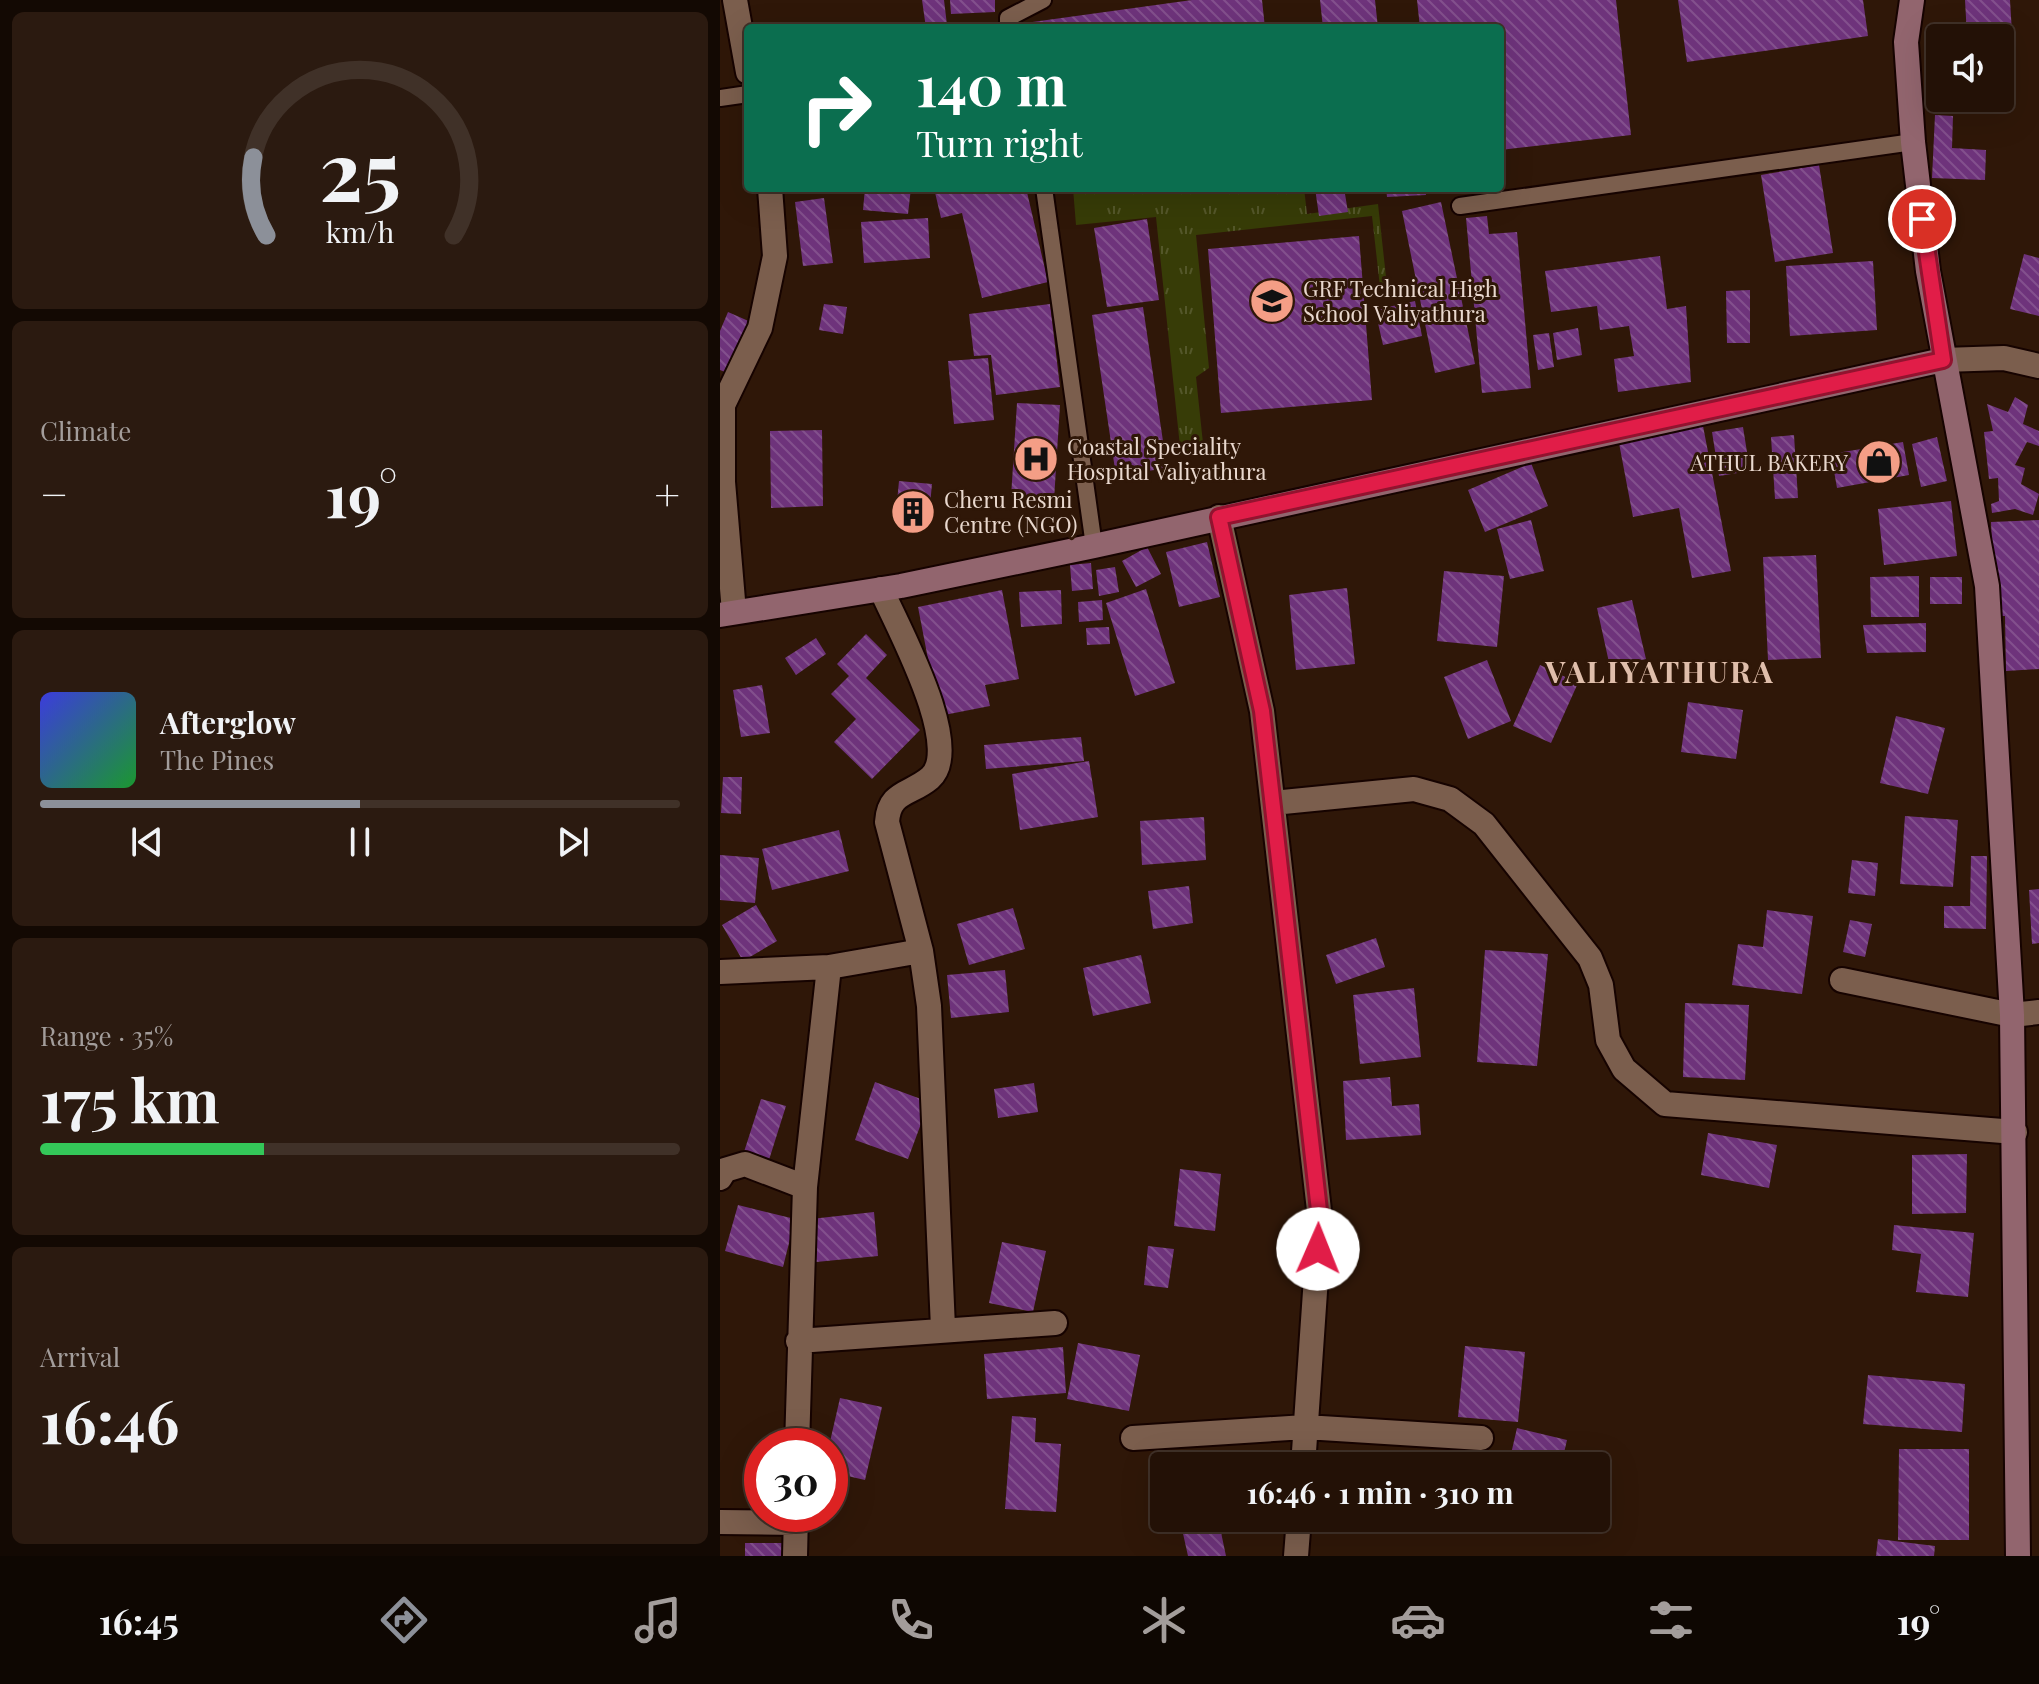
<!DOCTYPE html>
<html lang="en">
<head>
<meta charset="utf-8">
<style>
	:root { --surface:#231106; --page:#2b1a10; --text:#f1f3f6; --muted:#a39d9b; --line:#403128; --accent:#8c9099 }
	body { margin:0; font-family:"Playfair Display",serif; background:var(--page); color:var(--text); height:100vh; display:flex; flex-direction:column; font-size:30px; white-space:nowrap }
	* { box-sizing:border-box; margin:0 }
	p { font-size:26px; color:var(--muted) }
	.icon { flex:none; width:44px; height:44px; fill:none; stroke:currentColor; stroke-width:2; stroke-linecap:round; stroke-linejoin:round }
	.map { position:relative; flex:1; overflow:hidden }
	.details { display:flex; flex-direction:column; gap:12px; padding:12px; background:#130903; width:720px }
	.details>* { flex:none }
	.guide { position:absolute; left:24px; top:24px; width:760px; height:168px; border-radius:8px; box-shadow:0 8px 32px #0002,0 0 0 2px var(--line); background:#0b6e4f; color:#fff; overflow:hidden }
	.fabs { position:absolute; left:1206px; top:24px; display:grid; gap:16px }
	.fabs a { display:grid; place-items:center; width:88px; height:88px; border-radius:8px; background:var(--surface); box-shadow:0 8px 32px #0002,0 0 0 2px var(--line); font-size:40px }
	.speed { position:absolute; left:24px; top:1428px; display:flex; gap:16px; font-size:40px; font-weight:700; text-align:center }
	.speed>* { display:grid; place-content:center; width:104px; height:104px; border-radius:50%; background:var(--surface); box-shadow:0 8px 32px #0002,0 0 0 2px var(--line); line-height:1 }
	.speed .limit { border:12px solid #d22; background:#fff; color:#111 }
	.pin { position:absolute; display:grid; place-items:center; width:68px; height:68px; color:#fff; margin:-34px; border:4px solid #fff; border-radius:50%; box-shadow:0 2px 8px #0007 }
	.me { position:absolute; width:88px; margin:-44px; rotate:1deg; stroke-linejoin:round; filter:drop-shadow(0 0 6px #0008) }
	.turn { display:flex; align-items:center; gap:28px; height:168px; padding:0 40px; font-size:36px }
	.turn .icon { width:104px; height:104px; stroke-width:2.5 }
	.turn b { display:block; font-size:56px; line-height:68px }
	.big { font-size:60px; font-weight:700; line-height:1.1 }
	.details .widget { flex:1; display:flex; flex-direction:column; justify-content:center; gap:12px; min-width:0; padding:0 28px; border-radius:12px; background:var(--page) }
	.details .dial { align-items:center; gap:0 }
	.dial svg { height:208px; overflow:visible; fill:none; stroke:var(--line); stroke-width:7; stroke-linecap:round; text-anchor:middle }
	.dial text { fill:var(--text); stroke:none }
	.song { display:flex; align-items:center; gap:24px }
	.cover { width:96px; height:96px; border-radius:12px; background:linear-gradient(135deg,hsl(240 70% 55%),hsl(130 70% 35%)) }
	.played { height:8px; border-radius:4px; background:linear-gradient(90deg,var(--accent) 50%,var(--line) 50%) }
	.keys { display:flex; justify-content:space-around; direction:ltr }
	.heat { display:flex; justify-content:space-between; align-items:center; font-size:44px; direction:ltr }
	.charge { height:12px; border-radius:6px; background:linear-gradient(90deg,#34c759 35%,var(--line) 0) }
	.trip { position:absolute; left:430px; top:1452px; width:460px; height:80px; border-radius:8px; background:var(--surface); box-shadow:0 8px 32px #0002,0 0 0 2px var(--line); font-weight:700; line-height:80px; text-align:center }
	.menu { display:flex; height:128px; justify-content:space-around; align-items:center; background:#0e0702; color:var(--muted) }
	.menu .icon { width:56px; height:56px }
	.menu .selected { color:var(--accent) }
	.menu b { font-size:36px; color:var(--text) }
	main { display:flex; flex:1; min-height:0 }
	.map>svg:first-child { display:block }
	.park { fill:url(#park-tufts) }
	.building { fill:url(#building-back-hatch) }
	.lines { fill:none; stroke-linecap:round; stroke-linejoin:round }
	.service-casing { stroke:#160300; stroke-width:20 }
	.minor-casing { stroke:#160300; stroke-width:28 }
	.secondary-casing { stroke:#160300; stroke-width:28 }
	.service { stroke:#7b5e4d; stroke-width:16 }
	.minor { stroke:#7b5e4d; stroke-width:24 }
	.secondary { stroke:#92656e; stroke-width:24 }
	.route-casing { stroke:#92132f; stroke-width:20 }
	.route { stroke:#e11d48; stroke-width:14 }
	.labels { text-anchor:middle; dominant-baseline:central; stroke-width:6; stroke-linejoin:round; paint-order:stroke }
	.poi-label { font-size:22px; fill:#e9d8ce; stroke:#2f1708; text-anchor:start }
	.district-label { font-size:30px; font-weight:bold; letter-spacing:2px; fill:#dfbeab; stroke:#2f1708 }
</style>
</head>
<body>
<main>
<section class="details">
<div class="widget dial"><svg viewBox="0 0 100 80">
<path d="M14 69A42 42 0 1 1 86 69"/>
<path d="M14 69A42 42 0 0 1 9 39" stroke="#8c9099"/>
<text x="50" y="56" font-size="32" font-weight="700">25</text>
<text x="50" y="72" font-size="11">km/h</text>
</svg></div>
<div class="widget"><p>Climate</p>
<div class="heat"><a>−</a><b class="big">19°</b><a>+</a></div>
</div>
<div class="widget">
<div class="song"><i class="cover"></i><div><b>Afterglow</b><p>The Pines</p></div></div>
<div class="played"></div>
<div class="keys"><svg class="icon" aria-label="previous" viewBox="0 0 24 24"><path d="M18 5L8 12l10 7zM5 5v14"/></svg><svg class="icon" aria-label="pause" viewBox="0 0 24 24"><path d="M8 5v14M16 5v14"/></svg><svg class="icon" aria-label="next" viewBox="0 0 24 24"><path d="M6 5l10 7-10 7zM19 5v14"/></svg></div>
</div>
<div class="widget"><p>Range · 35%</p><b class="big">175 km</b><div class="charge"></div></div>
<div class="widget"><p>Arrival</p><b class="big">16:46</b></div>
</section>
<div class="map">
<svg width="1319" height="1556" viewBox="0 0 1319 1556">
	<defs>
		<pattern id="park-tufts" width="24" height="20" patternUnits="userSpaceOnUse" patternTransform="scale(2)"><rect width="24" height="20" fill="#373c07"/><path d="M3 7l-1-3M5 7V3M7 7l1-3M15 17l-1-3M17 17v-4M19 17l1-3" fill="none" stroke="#54572a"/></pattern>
		<pattern id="building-back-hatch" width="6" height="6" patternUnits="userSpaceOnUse" patternTransform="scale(2)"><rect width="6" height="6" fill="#6e337b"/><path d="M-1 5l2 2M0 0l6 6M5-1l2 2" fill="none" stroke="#83508d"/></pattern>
	</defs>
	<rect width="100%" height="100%" fill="#2f1708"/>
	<!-- park -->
	<path class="park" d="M 353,188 L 584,188 L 587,214 L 658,204 L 667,286 L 660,287 L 652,216 L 476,235 L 489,368 L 476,377 L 484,453 L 461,456 L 436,217 L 356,225 Z"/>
	<!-- building -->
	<path class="building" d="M 202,0 L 224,0 L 227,25 L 206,28 Z
		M 230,0 L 275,0 L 275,12 L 231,14 Z
		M 472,0 L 542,0 L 545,28 L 299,28 L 298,24 Z
		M 600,0 L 655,0 L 658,28 L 603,28 Z
		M 697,0 L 896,0 L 911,135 L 780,150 L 780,28 L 700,28 Z
		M 958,0 L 1143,0 L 1148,36 L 967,62 Z
		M 1245,0 L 1290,0 L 1292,33 L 1247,36 Z
		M 1280,43 L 1293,43 L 1292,72 L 1280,72 Z
		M 1215,115 L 1233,116 L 1232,148 L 1266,150 L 1265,180 L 1212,178 Z
		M 1099,165 L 1113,253 L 1055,262 L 1041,175 Z
		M 145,188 L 191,188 L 188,214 L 143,210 Z
		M 214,188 L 306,188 L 328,282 L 262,298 L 242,213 L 221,218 Z
		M 595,188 L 624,188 L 628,212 L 599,216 Z
		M 666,188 L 705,188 L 706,195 L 667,197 Z
		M 104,198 L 113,263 L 83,266 L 75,202 Z
		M 721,202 L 755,364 L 715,373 L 682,211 Z
		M 767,216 L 769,234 L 797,232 L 811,388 L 762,393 L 746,218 Z
		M 208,218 L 210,258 L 144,263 L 141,222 Z
		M 427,219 L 439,300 L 387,307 L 374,228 Z
		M 639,236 L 652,400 L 501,413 L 488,249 Z
		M 1304,254 L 1319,258 L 1319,316 L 1290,309 Z
		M 940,256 L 947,309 L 966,306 L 971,382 L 898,392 L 894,359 L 914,356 L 909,326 L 880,330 L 877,306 L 831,312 L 825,271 Z
		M 1153,261 L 1157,330 L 1070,336 L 1066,266 Z
		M 1030,290 L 1030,343 L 1007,343 L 1006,291 Z
		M 695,301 L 702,336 L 663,345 L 655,310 Z
		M 104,304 L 127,307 L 123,334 L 99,330 Z
		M 330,304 L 340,387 L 276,395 L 271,355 L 254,356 L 249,314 Z
		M 423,307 L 447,468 L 396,476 L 372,315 Z
		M 8,312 L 33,323 L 10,374 L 0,370 L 0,331 Z
		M 858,328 L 862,355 L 837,360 L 833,333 Z
		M 829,333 L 834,367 L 818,370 L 813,335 Z
		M 268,358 L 274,420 L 234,424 L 228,361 Z
		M 1295,397 L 1308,405 L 1303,424 L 1319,431 L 1319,446 L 1307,442 L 1295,465 L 1305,468 L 1301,484 L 1319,494 L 1313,515 L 1295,509 L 1272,513 L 1271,504 L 1279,501 L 1278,478 L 1269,479 L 1264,432 L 1273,431 L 1267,404 L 1288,412 Z
		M 297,403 L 340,405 L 334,500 L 291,497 Z
		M 983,426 L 1011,571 L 972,578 L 959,508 L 913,517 L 899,443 Z
		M 1023,427 L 1030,471 L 999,476 L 992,432 Z
		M 102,430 L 103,506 L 51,508 L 50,431 Z
		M 1074,435 L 1078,498 L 1055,499 L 1051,437 Z
		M 1217,437 L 1227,481 L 1201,487 L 1192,444 Z
		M 1183,442 L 1189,475 L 1117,488 L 1111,454 Z
		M 811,463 L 828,506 L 765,532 L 748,490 Z
		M 179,481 L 212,484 L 208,526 L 175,523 Z
		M 1231,501 L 1237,556 L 1164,565 L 1158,509 Z
		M 811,520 L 824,571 L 790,579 L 777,529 Z
		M 1319,520 L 1319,669 L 1286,671 L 1285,616 L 1275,616 L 1271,522 Z
		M 487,542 L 500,597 L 459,607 L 446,552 Z
		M 427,547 L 441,574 L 416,587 L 402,561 Z
		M 1096,555 L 1101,658 L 1048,660 L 1043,557 Z
		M 371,563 L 373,589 L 352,591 L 350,565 Z
		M 395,567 L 399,592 L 379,596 L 376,570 Z
		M 724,571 L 784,576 L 777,647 L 717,641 Z
		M 1199,576 L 1199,617 L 1151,617 L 1150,577 Z
		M 1210,577 L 1242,577 L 1242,604 L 1210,604 Z
		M 627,588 L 635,664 L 576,670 L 569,595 Z
		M 426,589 L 455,683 L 415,696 L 386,603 Z
		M 282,590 L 299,679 L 265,685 L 270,706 L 219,716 L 198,607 Z
		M 341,590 L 342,624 L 301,627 L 299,592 Z
		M 382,600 L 383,620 L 359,622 L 358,602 Z
		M 912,600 L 926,659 L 890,667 L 877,608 Z
		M 1206,623 L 1206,652 L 1147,653 L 1143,625 Z
		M 389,627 L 390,644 L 367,645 L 366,628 Z
		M 146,634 L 167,655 L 146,678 L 200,730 L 152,779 L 114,742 L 136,719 L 111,694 L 129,676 L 117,664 Z
		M 96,638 L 106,654 L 76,675 L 65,658 Z
		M 767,660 L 791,721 L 748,739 L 724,677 Z
		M 820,665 L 858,683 L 831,743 L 793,726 Z
		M 42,685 L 50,733 L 21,737 L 13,690 Z
		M 968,702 L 1023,710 L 1016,759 L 961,752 Z
		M 1176,716 L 1225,728 L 1208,794 L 1160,783 Z
		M 361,737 L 364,761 L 266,769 L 264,745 Z
		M 369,761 L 378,817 L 300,830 L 292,774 Z
		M 3,777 L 22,777 L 21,814 L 1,813 Z
		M 1185,816 L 1238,820 L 1233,887 L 1180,884 Z
		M 484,817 L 486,860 L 422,865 L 420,821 Z
		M 119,830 L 129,871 L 52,890 L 42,849 Z
		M 0,855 L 39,858 L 35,903 L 0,900 Z
		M 1251,856 L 1267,856 L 1266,929 L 1224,928 L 1224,906 L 1250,906 Z
		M 1132,860 L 1158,863 L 1155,896 L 1128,893 Z
		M 469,886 L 473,923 L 433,929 L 428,891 Z
		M 1319,889 L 1319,943 L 1312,944 L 1309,890 Z
		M 36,905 L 57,941 L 23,961 L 2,925 Z
		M 293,908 L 305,949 L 249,965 L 237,924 Z
		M 1047,910 L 1093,916 L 1082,994 L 1012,985 L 1018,944 L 1043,947 Z
		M 1130,920 L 1152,924 L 1145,957 L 1123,952 Z
		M 656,938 L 665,967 L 616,984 L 606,955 Z
		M 765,950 L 828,954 L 817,1066 L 757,1062 Z
		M 421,955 L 431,1003 L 373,1016 L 363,968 Z
		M 285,970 L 289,1012 L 231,1018 L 227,975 Z
		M 694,988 L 701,1057 L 640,1064 L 633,995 Z
		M 965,1003 L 1029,1005 L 1025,1080 L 963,1077 Z
		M 670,1077 L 672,1106 L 699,1104 L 701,1135 L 626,1140 L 623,1081 Z
		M 155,1082 L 209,1102 L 188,1159 L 135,1140 Z
		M 314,1083 L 318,1112 L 278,1118 L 274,1089 Z
		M 41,1099 L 66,1106 L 48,1163 L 23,1155 Z
		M 988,1133 L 1057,1145 L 1049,1188 L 981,1175 Z
		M 1247,1154 L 1246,1213 L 1192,1214 L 1192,1155 Z
		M 460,1169 L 501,1174 L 495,1231 L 454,1226 Z
		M 18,1205 L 75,1219 L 63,1267 L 5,1251 Z
		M 154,1212 L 158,1256 L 96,1262 L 91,1219 Z
		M 1174,1225 L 1254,1233 L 1248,1297 L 1196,1292 L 1201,1254 L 1172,1250 Z
		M 282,1242 L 326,1251 L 313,1312 L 269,1303 Z
		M 428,1246 L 454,1249 L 448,1288 L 424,1285 Z
		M 358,1343 L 420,1355 L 409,1411 L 347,1399 Z
		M 745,1346 L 805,1352 L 798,1422 L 738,1417 Z
		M 343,1347 L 346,1393 L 267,1399 L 264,1354 Z
		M 1148,1375 L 1245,1384 L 1242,1432 L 1143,1424 Z
		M 120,1398 L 162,1407 L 145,1480 L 110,1472 L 109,1446 Z
		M 292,1416 L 316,1418 L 315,1442 L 341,1444 L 336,1512 L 285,1509 Z
		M 797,1428 L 847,1440 L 841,1466 L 791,1454 Z
		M 1179,1449 L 1249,1449 L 1249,1540 L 1178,1540 Z
		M 689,1450 L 742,1455 L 741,1466 L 687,1466 Z
		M 595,1456 L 627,1463 L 627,1466 L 593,1466 Z
		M 467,1518 L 498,1518 L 506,1556 L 468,1556 L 460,1520 Z
		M 1158,1539 L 1215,1546 L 1214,1556 L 1156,1556 Z
		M 25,1543 L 63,1543 L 63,1556 L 25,1556 Z"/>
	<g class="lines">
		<!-- service casing -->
		<g class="service-casing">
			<path id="service" d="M 288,28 L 288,18 L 323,0
				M 0,98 L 28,94
				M 324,188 L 374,546
				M 740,206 L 1193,142"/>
		</g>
		<!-- minor casing -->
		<g class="minor-casing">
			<path id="minor" d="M 15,0 L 28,72
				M 1223,360 L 1284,358 L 1319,366
				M 499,517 L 542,711 L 600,1219 L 583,1466
				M 14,612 L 3,482 L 3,405 L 40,328 L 55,256 L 50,188
				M 553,803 L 694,789 L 730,799 L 764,824 L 870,958 L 881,985 L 888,1040 L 904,1069 L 945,1104 L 1295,1132
				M 201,951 L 209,1006 L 223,1328
				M 0,972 L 109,967 L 201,951 L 167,822 C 169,791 190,795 210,778 C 245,748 176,624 161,589
				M 1122,980 L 1292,1015 L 1319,1012
				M 0,1178 L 5,1170 L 25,1164 L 85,1187
				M 78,1341 L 335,1323
				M 413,1438 L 585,1427 L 761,1438
				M 77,1446 L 85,1187 L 109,967
				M 0,1522 L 76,1523
				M 75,1556 L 76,1514
				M 576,1556 L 579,1518"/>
		</g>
		<!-- secondary casing -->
		<g class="secondary-casing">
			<path id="secondary" d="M 1192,0 L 1186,42 L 1193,142 L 1208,271 L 1267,586 L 1292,1015 L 1298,1556
				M 0,615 L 181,586 L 374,546 L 1223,360"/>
		</g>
		<!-- service -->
		<use href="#service" class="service"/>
		<!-- minor -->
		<use href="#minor" class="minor"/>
		<!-- secondary -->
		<use href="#secondary" class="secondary"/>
	</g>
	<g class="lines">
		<!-- route casing -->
		<g class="route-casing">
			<path id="route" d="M 598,1249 L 600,1219 L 542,711 L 499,517 L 1223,360 L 1202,219"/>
		</g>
		<!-- route -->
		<use href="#route" class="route"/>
	</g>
	<!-- icons -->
	<defs>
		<g id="school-disc" transform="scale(2.3)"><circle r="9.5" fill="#f49e86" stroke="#2f1708"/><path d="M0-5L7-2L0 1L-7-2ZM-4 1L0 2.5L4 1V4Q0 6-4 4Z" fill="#111"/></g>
		<g id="hospital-disc" transform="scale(2.3)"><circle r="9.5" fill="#f49e86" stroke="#2f1708"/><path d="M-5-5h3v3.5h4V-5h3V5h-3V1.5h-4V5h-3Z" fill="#111"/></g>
		<g id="shop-disc" transform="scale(2.3)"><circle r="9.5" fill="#f49e86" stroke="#2f1708"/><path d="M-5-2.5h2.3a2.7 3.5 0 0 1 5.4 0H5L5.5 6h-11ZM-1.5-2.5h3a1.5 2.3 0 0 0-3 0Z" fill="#111"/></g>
		<g id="building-disc" transform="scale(2.3)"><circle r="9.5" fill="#f49e86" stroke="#2f1708"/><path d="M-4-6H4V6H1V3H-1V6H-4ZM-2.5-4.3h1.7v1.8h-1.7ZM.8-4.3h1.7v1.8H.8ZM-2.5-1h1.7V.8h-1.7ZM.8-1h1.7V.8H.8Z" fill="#111"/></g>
	</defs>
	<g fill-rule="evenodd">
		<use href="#school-disc" x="552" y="301"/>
		<use href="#hospital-disc" x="316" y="459"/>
		<use href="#shop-disc" x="1159" y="462"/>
		<use href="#building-disc" x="193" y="512"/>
	</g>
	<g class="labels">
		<!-- poi labels -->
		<g class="poi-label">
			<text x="583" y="288">GRF Technical High<tspan x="583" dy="25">School Valiyathura</tspan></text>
			<text x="347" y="446">Coastal Speciality<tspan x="347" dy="25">Hospital Valiyathura</tspan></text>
			<text x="1128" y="462" text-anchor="end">ATHUL BAKERY</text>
			<text x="224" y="499">Cheru Resmi<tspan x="224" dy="25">Centre (NGO)</tspan></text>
		</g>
		<!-- district labels -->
		<g class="district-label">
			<text x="940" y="671">VALIYATHURA</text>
		</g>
	</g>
</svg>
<div class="fabs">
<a><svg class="icon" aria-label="sound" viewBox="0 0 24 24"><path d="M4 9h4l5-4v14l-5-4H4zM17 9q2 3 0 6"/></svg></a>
</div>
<div class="speed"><div class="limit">30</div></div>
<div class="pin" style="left:1202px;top:219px;background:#d93025"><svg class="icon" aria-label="arrive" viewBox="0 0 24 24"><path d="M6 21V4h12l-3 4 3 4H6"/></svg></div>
<svg class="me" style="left:598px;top:1249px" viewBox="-20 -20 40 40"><circle r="19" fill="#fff"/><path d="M0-13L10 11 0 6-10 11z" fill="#e11d48"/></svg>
<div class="trip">16:46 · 1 min · 310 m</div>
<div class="guide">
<div class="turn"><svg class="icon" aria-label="right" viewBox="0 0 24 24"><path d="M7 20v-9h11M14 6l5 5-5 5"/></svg><div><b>140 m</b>Turn right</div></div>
</div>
</div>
</main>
<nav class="menu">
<b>16:45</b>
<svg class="icon selected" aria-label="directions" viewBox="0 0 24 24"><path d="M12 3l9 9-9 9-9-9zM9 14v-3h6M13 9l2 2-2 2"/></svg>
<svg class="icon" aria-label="music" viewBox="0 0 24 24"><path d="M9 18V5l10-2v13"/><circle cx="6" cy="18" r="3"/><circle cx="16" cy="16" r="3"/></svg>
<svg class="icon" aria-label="phone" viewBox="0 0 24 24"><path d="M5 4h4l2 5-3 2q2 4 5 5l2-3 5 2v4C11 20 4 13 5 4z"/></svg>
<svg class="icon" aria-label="climate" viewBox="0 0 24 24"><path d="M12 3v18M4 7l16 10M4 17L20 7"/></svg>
<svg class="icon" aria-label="car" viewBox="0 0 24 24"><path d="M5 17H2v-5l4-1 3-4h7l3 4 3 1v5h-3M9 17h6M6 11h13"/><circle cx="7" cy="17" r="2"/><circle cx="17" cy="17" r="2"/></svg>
<svg class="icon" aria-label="filters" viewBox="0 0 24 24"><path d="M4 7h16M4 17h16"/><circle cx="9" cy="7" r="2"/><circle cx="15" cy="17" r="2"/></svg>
<b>19°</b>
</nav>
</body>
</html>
